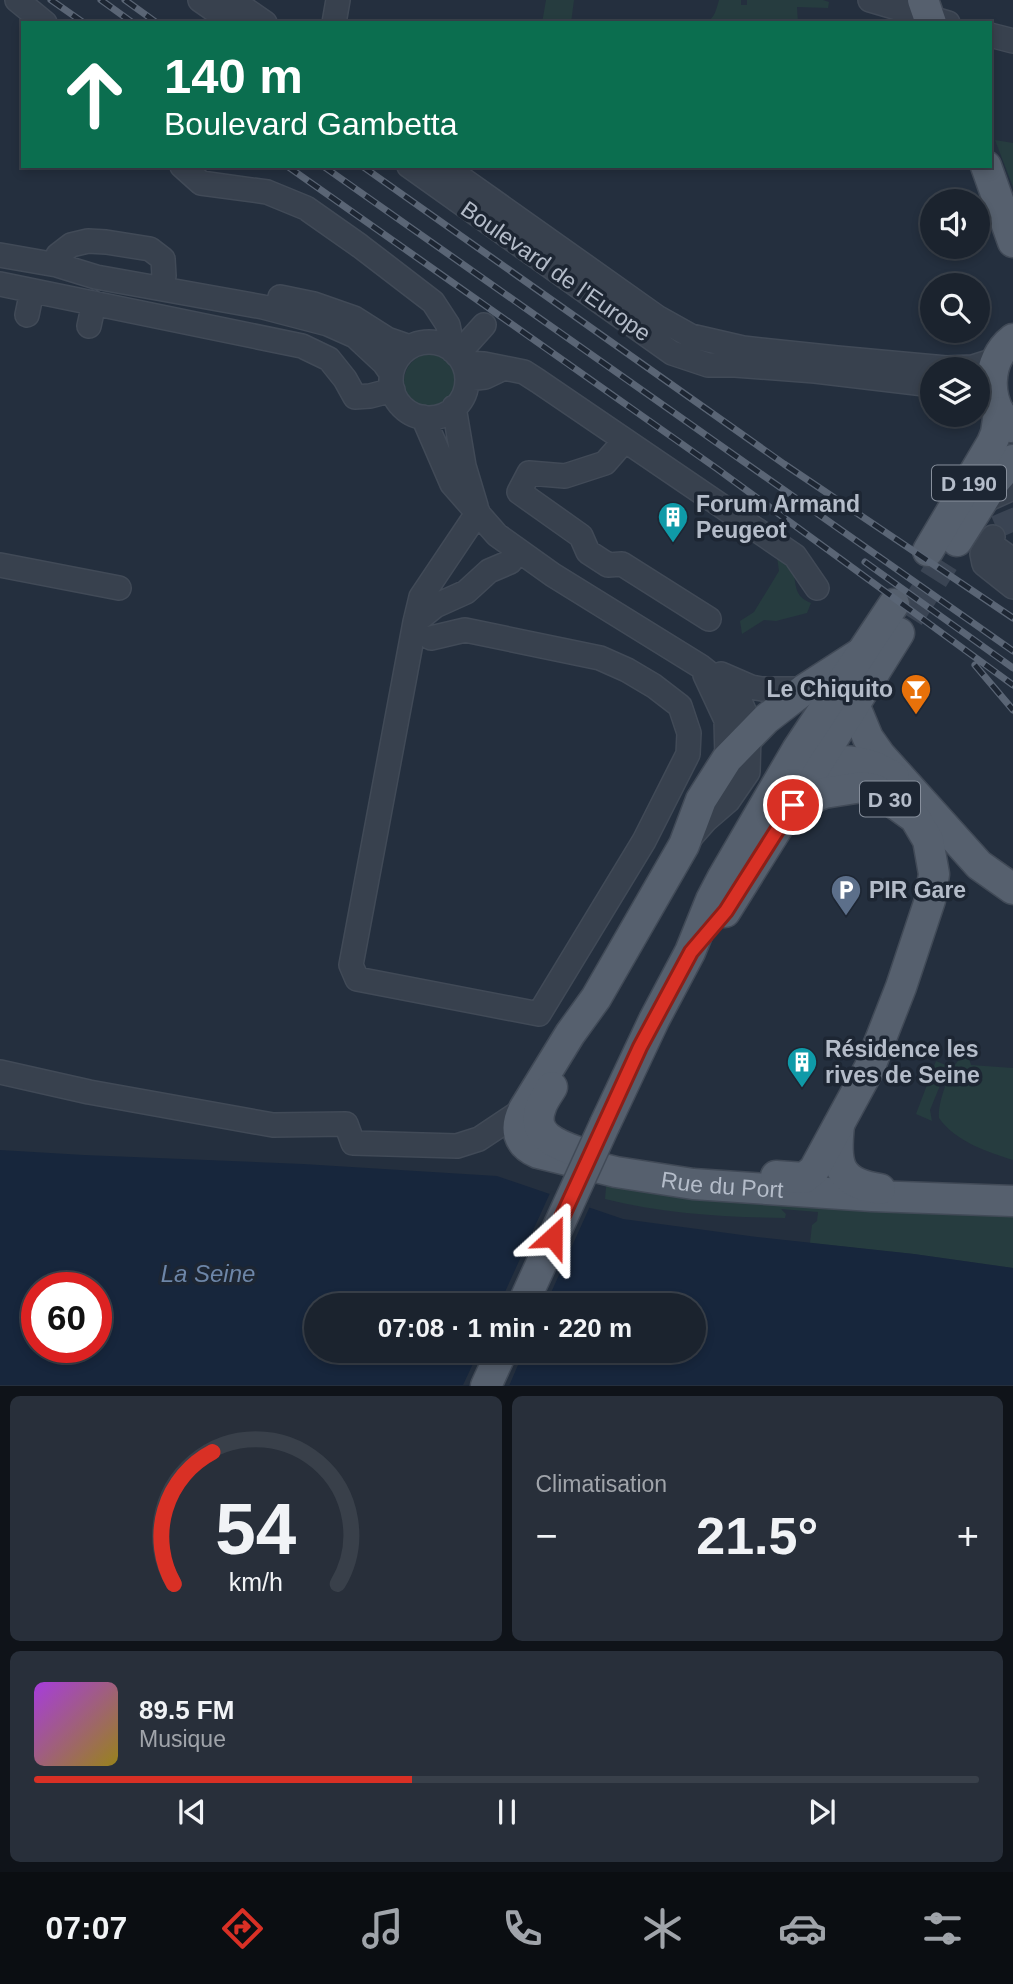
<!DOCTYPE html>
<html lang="fr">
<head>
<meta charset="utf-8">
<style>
	:root { --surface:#1b232e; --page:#282f3a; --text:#f1f3f6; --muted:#a0a4aa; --line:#39404a; --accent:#d93025 }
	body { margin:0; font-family:Arial,sans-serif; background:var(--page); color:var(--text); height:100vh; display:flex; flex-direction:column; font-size:26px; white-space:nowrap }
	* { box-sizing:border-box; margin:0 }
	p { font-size:23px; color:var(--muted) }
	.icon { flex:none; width:38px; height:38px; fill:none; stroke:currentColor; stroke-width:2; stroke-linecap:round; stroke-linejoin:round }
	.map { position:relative; height:1386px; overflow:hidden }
	.details { display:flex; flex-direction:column; gap:10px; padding:10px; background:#0f1319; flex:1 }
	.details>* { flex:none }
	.banner { position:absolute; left:21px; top:21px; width:971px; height:147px; border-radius:0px; box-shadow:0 4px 10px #0003,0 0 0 2px var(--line); background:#0b6e4f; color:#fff; overflow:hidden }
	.fabs { position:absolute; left:920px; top:189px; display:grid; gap:14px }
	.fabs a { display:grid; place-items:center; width:70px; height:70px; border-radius:50%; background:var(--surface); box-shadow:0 4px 10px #0003,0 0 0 2px var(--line); font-size:35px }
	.speed { position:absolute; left:21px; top:1272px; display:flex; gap:14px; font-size:35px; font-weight:700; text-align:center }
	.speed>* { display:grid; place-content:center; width:91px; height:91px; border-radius:50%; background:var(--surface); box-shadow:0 4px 10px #0003,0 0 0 2px var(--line); line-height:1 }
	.speed .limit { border:10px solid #d22; background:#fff; color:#111 }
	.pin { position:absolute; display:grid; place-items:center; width:60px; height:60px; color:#fff; margin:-30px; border:4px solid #fff; border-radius:50%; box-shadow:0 2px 7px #0007 }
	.me { position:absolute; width:77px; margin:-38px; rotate:24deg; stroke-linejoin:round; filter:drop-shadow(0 0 5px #0008) }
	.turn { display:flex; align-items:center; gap:24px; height:147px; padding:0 28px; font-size:32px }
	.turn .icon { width:91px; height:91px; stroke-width:2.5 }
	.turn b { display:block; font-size:49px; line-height:60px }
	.big { font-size:52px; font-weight:600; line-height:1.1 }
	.details .card { flex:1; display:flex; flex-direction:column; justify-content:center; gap:10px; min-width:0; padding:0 24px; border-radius:10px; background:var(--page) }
	.details .dial { align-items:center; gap:0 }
	.dial svg { height:182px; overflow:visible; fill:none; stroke:var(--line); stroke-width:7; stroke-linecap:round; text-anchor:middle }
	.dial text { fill:var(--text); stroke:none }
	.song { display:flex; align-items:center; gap:21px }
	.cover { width:84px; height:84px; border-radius:10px; background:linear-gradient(135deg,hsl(280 70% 55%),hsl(50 70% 35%)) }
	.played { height:7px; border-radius:4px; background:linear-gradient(90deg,var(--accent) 40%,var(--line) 40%) }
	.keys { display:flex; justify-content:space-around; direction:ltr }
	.heat { display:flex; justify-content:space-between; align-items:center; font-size:38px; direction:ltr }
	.details .tiles { flex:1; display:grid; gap:10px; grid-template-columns:1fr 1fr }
	.card:last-child { grid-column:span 2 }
	.trip { position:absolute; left:304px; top:1293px; width:402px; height:70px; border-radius:35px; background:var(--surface); box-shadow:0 4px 10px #0003,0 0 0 2px var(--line); font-weight:600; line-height:70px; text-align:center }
	.tab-bar { display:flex; height:112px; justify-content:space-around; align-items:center; background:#0b0e12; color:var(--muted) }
	.tab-bar .icon { width:49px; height:49px }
	.tab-bar .current { color:var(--accent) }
	.tab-bar b { font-size:32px; color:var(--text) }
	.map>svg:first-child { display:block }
	.green { fill:#263c3f }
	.water { fill:#17263c; fill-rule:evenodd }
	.pier { fill:#242f3e }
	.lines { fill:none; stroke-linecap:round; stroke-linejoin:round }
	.minor-tunnel { stroke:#3a4453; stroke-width:23; stroke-dasharray:23 11; stroke-linecap:butt }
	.major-tunnel { stroke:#3a4453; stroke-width:30; stroke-dasharray:30 15; stroke-linecap:butt }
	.minor-casing { stroke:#414a57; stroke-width:26 }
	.major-casing { stroke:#414a57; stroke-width:33 }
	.minor { stroke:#38414e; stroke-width:23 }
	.major { stroke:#56606e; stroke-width:30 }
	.rail-casing { stroke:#5a6575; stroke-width:7 }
	.rail { stroke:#1d2633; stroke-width:4.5; stroke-dasharray:13; stroke-linecap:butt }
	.major-bridge-casing { stroke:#414a57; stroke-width:33; stroke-linecap:butt }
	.major-bridge { stroke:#56606e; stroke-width:30 }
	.route-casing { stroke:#8d1f18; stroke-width:18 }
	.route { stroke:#d93025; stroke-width:12 }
	.labels { text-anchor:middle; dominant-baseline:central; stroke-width:7; stroke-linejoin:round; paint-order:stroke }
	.shield { fill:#1d2633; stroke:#878f9c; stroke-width:2 }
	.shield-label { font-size:21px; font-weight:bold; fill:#b4bcc9 }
	.street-label { font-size:23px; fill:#b4bcc9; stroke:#1d2633 }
	.poi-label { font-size:23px; font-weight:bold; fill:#b4bcc9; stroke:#1d2633; text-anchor:start }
	.water-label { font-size:24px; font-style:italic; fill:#6d86a8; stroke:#1d2633 }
</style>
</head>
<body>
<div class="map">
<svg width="1013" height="1386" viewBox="0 0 1013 1386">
	<rect width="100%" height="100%" fill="#242f3e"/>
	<!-- green -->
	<path class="green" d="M 546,0 L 574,0 L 571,23 L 542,23 Z
		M 719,0 L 741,0 L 741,5 L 747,5 L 747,0 L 823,0 L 829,2 L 828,8 L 797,7 L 798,23 L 822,23 L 705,23 C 715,18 716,10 719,0 Z
		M 995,140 L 1013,143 L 1013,187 Z
		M404 381a27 27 0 1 1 54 0a27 27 0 1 1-54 0Z
		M 777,557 L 792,565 C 797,582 792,596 811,603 L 807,613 L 776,621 L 764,620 L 742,634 L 740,621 L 754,612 L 779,571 Z
		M 968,1055 L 971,1065 L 1013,1068 L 1013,1160 C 987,1152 955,1141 939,1118 C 937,1104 951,1064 963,1056 Z
		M 936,1061 L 948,1066 L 930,1110 L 932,1121 L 916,1114 Z
		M 607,1177 L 1013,1211 L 1013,1268 L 913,1254 L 810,1243 L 812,1225 L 817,1221 L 818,1212 L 781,1209 L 786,1214 L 785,1218 C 724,1217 664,1214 605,1199 Z"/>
	<!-- water -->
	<path class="water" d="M 0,1150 L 84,1155 L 303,1164 L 497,1176 L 623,1219 L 757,1237 L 914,1254 L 1013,1268 L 1013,1385 L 0,1385 ZM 37,1288 L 96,1288 L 96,1348 L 37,1348 ZM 317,1306 L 695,1306 L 695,1351 L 317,1351 Z"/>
	<!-- pier -->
	<path class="pier" d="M 551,1191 L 591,1204 L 545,1306 L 499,1305 Z
		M 479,1351 L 524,1351 L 509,1386 L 463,1385 Z"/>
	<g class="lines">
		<!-- minor-tunnel -->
		<path class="minor-tunnel" d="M 1002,512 L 1013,538"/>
		<!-- major-tunnel -->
		<path class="major-tunnel" d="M 909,617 L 944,562"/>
		<!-- minor casing -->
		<g class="minor-casing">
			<path id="minor" d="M 17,0 L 45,23
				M 200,0 L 233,23
				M 232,0 L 265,23
				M 870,0 L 948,23
				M 334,23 L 338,0
				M 990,35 L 1013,41
				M 182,166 L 201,183 L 267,192 L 306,208 L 360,246 L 433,302 L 448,325 L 453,351
				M 409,166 L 672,353 L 708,365 L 735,365 L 815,371 L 933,385
				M 444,166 L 657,317 L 691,336 L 743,348 L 837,358 L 946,368 L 973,367 L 995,360
				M 0,255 L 57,265 L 96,277 L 263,307 L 328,324 L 355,336 L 384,363 L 391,373
				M 57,265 L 58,255 L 71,245 L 88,241 L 106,242 L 150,249 L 163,259 L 164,276
				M 0,284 L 302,346 L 329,359 L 345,379 L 355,397 L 370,396 L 393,390
				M 280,297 L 314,304 L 354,318 L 387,339 L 410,347
				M 27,315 L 32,291
				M 89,326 L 94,303
				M391 380a38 38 0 1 1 76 0a38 38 0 1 1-76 0Z
				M 457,355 L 484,325
				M 463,363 L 484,364 L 504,368 L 485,377 L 467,379
				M 504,368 L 524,372 L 538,381 L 795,556 L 817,588
				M 454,407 L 464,466 L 476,506
				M 423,417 L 452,484 L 497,535 L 553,575 L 700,666 L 729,689 L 740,701 L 746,715 L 749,735 L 748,772 L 728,801 L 706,820 L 691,837
				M 625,440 L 605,463 L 565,476 L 529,473 L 519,492 L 581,536 L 588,552 L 608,565 L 622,564 L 709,619
				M 982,502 L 1013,488
				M 478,512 L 421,597 L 415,622 L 435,606 L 466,592 L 489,571 L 510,562 L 518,551
				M 993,537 L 982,554 L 984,564 L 1013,587
				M 989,543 L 1013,560
				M 0,565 L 119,588
				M 415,622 L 351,965 L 357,979 L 539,1014 L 644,841 L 688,754 L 689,733 L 680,706 L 654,686 L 627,670 L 600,658 L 465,630 L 431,638
				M 721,674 L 751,687 L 762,689 L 805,689
				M 705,675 L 726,720 L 727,759
				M 0,1072 L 89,1092 L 273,1125 L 346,1124 L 353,1143 L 457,1146 L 479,1139 L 524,1109"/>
		</g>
		<!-- major casing -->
		<g class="major-casing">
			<g id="major">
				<path d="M 923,0 L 931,23"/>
				<path d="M 986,166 L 1013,242"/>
				<path d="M 1011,427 C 985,403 985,361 1013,339"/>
				<path d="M 957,541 L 995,481 L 1013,460"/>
				<path d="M 928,551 L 992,443 L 996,433 L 999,412"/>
				<path id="s1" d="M 864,651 L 805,689 L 766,719 L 727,759 L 701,800 L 684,845 L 596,998 L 570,1034 L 524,1109 C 514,1128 517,1144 538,1153 L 616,1172 L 693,1184 L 872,1196 L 1013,1201"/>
				<path d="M 854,704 L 868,738 L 880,755 L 979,865 L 1013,889"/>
				<path d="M 805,769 C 839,758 863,757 894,777"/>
				<path d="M 725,912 L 899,633"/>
				<path d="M 552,1087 C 548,1094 543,1100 541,1107 C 530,1135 558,1145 578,1152"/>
				<path d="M 605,1124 L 654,1020 L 690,952 L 711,900 L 723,877 L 797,750 L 894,604"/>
				<path d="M 839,1125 C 835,1162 836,1183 880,1189"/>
				<path d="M 776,1176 L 804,1178 L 814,1170 L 870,1067 L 876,1051 L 901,987 L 930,900 L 934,874 L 928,840 L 915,818 L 876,790 L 862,787 L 824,793 L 793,805"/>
				<path d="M 486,1386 L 502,1351"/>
			</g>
		</g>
		<!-- minor -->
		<use href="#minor" class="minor"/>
		<!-- major -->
		<use href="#major" class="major"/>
		<!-- rail casing -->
		<g class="rail-casing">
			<path id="rail" d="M 51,0 L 84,23
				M 101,0 L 133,23
				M 125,0 L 157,23
				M 287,166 L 716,468 L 1013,685
				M 323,166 L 1013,651
				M 362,166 L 784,464 L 1013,618
				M 865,562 L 1013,668
				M 975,665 L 1013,710"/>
		</g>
		<!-- rail -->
		<use href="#rail" class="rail"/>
		<!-- major-bridge casing -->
		<g class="major-bridge-casing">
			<path id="major-bridge" d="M 522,1306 L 605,1124"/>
		</g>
		<!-- major-bridge -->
		<use href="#major-bridge" class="major-bridge"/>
	</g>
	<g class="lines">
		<!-- route casing -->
		<g class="route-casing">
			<path id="route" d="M 553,1237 L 640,1047 L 691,952 L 726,911 L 793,805"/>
		</g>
		<!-- route -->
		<use href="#route" class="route"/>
	</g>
	<!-- icons -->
	<defs>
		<g id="building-pin" transform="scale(1.575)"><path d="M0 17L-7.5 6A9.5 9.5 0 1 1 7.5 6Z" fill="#0f9aa8" stroke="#1d2633"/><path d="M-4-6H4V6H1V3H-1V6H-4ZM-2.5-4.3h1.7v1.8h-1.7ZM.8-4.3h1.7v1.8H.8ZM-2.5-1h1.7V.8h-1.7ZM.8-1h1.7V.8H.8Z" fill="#fff"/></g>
		<g id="bar-pin" transform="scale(1.575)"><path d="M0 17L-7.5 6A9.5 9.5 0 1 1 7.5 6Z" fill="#e8710a" stroke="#1d2633"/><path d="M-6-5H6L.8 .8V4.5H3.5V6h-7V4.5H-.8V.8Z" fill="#fff"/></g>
		<g id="parking-pin" transform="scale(1.575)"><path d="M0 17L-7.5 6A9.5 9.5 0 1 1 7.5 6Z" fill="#5c6f8a" stroke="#1d2633"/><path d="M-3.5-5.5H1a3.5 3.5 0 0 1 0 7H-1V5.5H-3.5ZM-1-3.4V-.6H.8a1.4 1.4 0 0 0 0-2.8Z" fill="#fff"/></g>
	</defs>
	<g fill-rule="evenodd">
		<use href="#building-pin" x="673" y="517"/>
		<use href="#bar-pin" x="916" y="689"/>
		<use href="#parking-pin" x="846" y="890"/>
		<use href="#building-pin" x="802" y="1062"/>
	</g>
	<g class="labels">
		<!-- shield labels -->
		<g class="shield">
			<rect x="932" y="465.5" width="74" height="35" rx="5"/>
			<rect x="860" y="781.5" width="60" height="35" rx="5"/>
		</g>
		<g class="shield-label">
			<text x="969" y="483">D 190</text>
			<text x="890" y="799">D 30</text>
		</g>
		<!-- street labels -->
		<g class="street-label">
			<text transform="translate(556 271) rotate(35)">Boulevard de l'Europe</text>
			<text stroke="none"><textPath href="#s1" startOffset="822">Rue du Port</textPath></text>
		</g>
		<!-- poi labels -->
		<g class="poi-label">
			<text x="696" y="504">Forum Armand<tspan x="696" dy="26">Peugeot</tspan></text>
			<text x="893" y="689" text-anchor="end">Le Chiquito</text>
			<text x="869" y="890">PIR Gare</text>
			<text x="825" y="1049">Résidence les<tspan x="825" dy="26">rives de Seine</tspan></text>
		</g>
		<!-- water labels -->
		<g class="water-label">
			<text x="208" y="1273">La Seine</text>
		</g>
	</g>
</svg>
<div class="fabs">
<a><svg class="icon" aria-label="sound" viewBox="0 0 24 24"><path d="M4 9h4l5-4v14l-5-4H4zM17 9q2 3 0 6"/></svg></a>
<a><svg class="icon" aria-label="search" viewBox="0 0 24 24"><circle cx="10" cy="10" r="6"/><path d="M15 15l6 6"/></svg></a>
<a><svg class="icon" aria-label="layers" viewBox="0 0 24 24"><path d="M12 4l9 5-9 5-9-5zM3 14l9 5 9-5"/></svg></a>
</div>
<div class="speed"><div class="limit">60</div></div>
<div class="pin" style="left:793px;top:805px;background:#d93025"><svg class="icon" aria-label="arrive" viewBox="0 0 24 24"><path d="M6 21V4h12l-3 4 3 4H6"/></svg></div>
<svg class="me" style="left:553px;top:1237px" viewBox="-20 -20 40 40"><path d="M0-17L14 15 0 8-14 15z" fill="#d93025" stroke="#fff" stroke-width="4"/></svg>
<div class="trip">07:08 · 1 min · 220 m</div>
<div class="banner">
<div class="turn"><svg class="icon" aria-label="ahead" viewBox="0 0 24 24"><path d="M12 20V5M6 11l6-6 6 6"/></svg><div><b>140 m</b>Boulevard Gambetta</div></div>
</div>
</div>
<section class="details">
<div class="tiles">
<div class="card dial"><svg viewBox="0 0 100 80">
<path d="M14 69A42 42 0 1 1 86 69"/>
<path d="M14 69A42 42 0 0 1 31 11" stroke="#d93025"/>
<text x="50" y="56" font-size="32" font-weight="700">54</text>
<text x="50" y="72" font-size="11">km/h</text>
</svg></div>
<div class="card"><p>Climatisation</p>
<div class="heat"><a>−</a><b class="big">21.5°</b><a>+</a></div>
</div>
<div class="card">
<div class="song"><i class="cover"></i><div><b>89.5 FM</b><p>Musique</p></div></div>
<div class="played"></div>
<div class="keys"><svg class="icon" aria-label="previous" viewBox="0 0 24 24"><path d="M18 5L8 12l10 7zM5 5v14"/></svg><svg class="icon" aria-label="pause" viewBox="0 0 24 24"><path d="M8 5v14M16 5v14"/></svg><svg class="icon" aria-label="next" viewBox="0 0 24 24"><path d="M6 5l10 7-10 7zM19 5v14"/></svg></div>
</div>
</div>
</section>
<nav class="tab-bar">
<b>07:07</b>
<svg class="icon current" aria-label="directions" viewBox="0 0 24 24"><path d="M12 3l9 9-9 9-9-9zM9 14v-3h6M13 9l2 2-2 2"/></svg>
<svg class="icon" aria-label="music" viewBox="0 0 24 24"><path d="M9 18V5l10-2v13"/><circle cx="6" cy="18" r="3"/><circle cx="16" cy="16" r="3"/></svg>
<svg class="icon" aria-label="phone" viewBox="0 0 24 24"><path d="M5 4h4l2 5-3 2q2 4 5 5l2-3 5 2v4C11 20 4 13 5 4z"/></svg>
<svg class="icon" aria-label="climate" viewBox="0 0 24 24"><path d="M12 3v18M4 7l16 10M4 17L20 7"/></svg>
<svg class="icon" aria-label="car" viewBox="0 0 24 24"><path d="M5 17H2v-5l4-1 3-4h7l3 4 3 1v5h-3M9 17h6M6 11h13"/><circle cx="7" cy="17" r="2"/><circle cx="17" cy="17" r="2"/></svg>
<svg class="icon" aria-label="filters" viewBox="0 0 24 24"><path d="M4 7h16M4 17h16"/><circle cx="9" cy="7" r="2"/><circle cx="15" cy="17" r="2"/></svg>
</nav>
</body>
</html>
